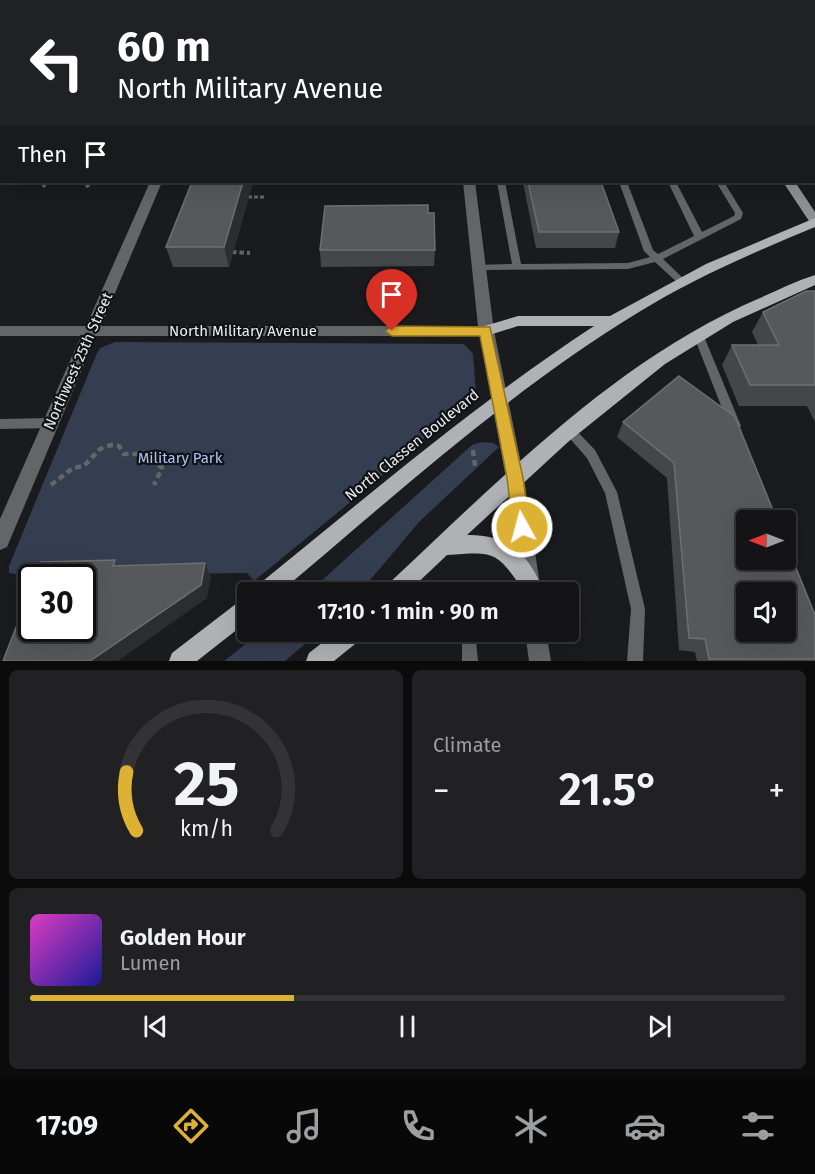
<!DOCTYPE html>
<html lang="en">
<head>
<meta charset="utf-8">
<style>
	:root { --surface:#141416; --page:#212123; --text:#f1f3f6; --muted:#9d9ea1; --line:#333335; --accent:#ddb133 }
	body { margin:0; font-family:"Fira Sans",sans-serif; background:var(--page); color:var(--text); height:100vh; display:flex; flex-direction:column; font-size:22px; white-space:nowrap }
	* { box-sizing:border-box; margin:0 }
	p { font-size:20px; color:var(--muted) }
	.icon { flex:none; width:33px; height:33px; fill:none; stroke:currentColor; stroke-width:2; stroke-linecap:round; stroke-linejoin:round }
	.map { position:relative; height:661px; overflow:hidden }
	.panel { display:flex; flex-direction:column; gap:9px; padding:9px; background:#0b0b0c; flex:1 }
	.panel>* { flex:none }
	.guide { position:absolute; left:0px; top:0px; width:816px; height:183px; box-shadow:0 6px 24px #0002,0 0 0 2px var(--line); background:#202124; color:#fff; overflow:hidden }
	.needle { width:39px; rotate:270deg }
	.controls { position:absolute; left:736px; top:510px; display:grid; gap:12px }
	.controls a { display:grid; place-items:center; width:60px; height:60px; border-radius:6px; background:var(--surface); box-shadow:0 6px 24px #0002,0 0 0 2px var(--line); font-size:30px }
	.speed { position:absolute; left:18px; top:564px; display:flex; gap:12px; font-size:30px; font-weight:700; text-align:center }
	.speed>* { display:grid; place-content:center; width:78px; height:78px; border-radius:50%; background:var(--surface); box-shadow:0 6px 24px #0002,0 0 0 2px var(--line); line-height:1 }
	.speed .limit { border:3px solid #111; border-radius:9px; background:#fff; color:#111 }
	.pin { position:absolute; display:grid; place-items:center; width:51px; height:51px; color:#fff; margin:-62px -26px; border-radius:50% 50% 50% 0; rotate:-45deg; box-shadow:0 0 6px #0007 }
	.pin .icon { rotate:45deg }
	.me { position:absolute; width:66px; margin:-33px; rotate:353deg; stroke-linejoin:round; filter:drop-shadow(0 0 4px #0008) }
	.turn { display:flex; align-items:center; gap:21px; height:126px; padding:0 18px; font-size:27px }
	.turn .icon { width:78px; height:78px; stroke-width:2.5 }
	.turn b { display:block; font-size:42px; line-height:51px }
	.then { display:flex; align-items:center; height:57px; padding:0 18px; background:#0003; gap:12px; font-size:22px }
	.big { font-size:45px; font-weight:600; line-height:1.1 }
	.panel .card { flex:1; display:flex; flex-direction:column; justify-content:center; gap:9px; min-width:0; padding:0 21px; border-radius:9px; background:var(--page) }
	.panel .dial { align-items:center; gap:0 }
	.dial svg { height:156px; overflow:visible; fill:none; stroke:var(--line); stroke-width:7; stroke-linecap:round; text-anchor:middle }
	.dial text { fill:var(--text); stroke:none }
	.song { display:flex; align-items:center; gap:18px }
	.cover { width:72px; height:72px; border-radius:9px; background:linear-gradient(135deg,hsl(310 70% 55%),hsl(240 70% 35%)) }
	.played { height:6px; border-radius:3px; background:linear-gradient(90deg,var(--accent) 35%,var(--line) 35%) }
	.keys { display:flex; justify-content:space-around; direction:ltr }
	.heat { display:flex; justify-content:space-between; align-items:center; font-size:33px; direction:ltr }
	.panel .tiles { flex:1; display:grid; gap:9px; grid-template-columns:1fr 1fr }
	.card:last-child { grid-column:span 2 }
	.trip { position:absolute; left:237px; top:582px; width:342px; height:60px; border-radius:6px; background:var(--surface); box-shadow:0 6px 24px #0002,0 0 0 2px var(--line); font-weight:600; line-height:60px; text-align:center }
	.dock { display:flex; height:96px; justify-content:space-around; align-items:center; background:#080809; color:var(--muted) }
	.dock .icon { width:42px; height:42px }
	.dock .current { color:var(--accent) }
	.dock b { font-size:27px; color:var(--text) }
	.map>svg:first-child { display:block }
	.green { fill:#353d50 }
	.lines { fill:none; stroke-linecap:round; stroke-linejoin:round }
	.path-far2 { stroke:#646567; stroke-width:3; stroke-dasharray:4 2; stroke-linecap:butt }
	.path-far1 { stroke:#646567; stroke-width:4; stroke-dasharray:4.5 3; stroke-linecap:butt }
	.path { stroke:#646567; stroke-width:4.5; stroke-dasharray:6 4; stroke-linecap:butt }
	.service { fill:#646567; fill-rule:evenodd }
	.minor { fill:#646567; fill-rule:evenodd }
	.tertiary { fill:#646567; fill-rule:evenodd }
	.secondary { fill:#8e9092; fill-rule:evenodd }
	.primary { fill:#afb1b4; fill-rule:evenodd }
	.wall { fill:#454649 }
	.shaded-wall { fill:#2c2d31 }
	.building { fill:#57585b; stroke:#6e6f72; stroke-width:1.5; fill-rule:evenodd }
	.route { fill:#ddb133; stroke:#907321; stroke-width:1.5 }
	.labels { text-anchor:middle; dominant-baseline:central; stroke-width:4.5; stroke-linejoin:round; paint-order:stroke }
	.street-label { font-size:15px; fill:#ecedef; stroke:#111215 }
	.park-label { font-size:15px; fill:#adc3fc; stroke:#111215 }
</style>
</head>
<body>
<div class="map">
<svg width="815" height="661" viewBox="0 0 815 661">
	<rect width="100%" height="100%" fill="#1a1b1e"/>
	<!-- green -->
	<path class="green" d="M 115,342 L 464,344 L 473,354 L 476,393 L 364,491 L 254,581 L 247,573 L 19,575 L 9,573 L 9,566 L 97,353 L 100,348 Z
		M 481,442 L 493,443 L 499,447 L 419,522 L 360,592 L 309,592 L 472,445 Z
		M 261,632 L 319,632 L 285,661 L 224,661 Z"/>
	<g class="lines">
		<!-- path-far2 -->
		<path class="path-far2" d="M 43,187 L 47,182
			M 86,187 L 94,182
			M 248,197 L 264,197"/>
		<!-- path-far1 -->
		<path class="path-far1" d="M 232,252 L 250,253"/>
		<!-- path -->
		<path class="path" d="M 473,450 L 475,466
			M 51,485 L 73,468 L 84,466 L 100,449 L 111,445 L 119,446 L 124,454 L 147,454 L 162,468 L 154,485"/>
		<!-- service -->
		<path class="service" d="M 559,0 L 565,0 L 566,2 L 560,2 Z
			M 497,182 L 505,182 L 521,264 L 628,263 L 650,257 L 644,251 L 619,182 L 627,182 L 653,250 L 658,254 L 694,236 L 668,182 L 676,182 L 702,232 L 734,216 L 735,213 L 716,182 L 724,182 L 743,213 L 741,219 L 663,259 L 685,280 L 687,282 L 682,285 L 679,284 L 655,262 L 628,269 L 479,270 L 474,267 L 476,265 L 512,264 Z
			M 698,330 L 703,334 L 741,426 L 739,429 L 735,431 L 731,429 L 729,426 L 693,334 Z
			M 51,418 L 55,420 L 57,423 L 55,426 L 51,428 L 0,429 L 0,419 Z
			M 569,425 L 573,427 L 595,450 L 617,492 L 645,609 L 643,661 L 627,661 L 631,609 L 605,493 L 587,458 L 565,433 L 563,430 L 565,427 Z
			M 462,632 L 543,632 L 543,633 L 541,638 L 536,640 L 476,641 L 478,661 L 462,661 Z"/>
		<!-- minor -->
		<path class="minor" d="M 236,0 L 244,0 L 244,2 L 236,2 Z
			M 451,0 L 459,0 L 459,2 L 451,2 Z
			M 150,182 L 162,182 L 101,326 L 478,326 L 463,182 L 475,182 L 494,331 L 524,478 L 541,592 L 521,592 L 506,478 L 480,336 L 96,336 L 7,547 L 0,550 L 0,519 L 81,336 L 0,336 L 0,326 L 86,326 Z
			M 525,632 L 546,632 L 551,661 L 529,661 Z"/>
		<!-- tertiary -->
		<path class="tertiary" d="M 0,34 L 2,34 L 2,40 L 0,40 Z
			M 814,38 L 815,38 L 815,44 L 814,44 Z"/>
		<!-- secondary -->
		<path class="secondary" d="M 663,0 L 671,0 L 672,2 L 664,2 Z
			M 783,182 L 795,182 L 815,212 L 815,225 L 811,224 Z"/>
		<!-- primary -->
		<path class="primary" d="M 815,218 L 815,227 C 755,252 694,278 639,312 C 509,391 396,495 280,592 L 255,592 L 258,585 C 368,496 475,404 594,326 L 518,326 L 486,336 L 481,335 L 478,331 L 481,327 L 518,316 L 610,316 L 706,264 Z
			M 815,275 L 815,285 L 733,322 L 665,364 L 568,442 L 467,535 C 502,534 526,550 540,583 L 537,590 L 531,592 L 523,590 C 496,550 494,552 447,555 L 408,592 L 384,592 L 387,585 C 501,479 615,360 760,298 C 778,290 796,281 815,275 Z
			M 248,597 L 248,621 L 197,661 L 169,661 L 172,653 L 241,600 Z
			M 336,632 L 363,632 L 360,640 L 334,661 L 306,661 L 309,653 Z"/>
	</g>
	<!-- wall -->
	<path class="wall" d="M 703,0 L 815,0 L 815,30 L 814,2 L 704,2 Z
		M 0,67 L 2,67 L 2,166 L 0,166 Z
		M 815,93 L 815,126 L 814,125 Z
		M 253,182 L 229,267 L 173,267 L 166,247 Z
		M 523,182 L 601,182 L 619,232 L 615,248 L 536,248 Z
		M 428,213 L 435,250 L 434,266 L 321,267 L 320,250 Z
		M 815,291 L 815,422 L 807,406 L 739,406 L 722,365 L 732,345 L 758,345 L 752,332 L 763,312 Z
		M 679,376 L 815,615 L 815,661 L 697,661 L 695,652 L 679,650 L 667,478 L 617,437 L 623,422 Z"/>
	<!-- shaded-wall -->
	<path class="shaded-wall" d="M 116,0 L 142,0 L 143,2 L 113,2 Z
		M 243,182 L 253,182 L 229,267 L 224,247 Z
		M 205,563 L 211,577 L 207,598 L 118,661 L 90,661 Z"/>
	<!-- building -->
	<path class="building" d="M 70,0 L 115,0 L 113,2 L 69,1 Z
		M 578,0 L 605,0 L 606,2 L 578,2 Z
		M 714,0 L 815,0 L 815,19 L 814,2 L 716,2 Z
		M 0,67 L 2,67 L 2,152 L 0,152 Z
		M 192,182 L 243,182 L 224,247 L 166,247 Z
		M 528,182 L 601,182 L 619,232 L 539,232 Z
		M 428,205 L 428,213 L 434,213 L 435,250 L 320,250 L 325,206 Z
		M 806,291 L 815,291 L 815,385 L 750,385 L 732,345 L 779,345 L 763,312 Z
		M 679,376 L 735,417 L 777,520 L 747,520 L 747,560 L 786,560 L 786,543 L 815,615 L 815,659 L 709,659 L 705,639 L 689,638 L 674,463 L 623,422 ZM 747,592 L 786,592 L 786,632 L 747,632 Z
		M 115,560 L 113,566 L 205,563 L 201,585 L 90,661 L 3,661 L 32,586 L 32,628 L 82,628 L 82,578 L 35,578 L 40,562 Z"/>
	<!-- route -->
	<path class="route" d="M 392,326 L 490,327 L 523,478 L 530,527 L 528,533 L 522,535 L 516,533 L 513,527 L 507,478 L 480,336 L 392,336 L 385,331 Z"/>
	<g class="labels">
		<!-- street labels -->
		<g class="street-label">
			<text x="243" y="331">North Military Avenue</text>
			<text transform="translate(78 361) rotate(-66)">Northwest 25th Street</text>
			<text transform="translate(412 445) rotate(-39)">North Classen Boulevard</text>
		</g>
		<!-- park labels -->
		<g class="park-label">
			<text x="180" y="458">Military Park</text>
		</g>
	</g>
</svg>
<div class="controls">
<a><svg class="needle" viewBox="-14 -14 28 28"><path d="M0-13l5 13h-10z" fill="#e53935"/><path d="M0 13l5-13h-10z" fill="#9d9ea1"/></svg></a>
<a><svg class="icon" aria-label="sound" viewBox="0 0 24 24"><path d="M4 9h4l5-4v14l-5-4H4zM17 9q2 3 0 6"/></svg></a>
</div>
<div class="speed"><div class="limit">30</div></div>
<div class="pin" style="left:392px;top:331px;background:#d93025"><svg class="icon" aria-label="arrive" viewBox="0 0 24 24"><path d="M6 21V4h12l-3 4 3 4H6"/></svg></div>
<svg class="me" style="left:522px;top:527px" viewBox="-20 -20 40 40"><circle r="17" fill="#ddb133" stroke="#fff" stroke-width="3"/><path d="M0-11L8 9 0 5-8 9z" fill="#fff"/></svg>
<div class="trip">17:10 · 1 min · 90 m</div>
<div class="guide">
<div class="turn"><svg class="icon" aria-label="left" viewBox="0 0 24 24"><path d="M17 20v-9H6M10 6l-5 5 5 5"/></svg><div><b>60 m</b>North Military Avenue</div></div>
<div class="then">Then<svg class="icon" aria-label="arrive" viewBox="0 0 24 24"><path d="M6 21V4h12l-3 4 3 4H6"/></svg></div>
</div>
</div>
<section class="panel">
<div class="tiles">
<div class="card dial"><svg viewBox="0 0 100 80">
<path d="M14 69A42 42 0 1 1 86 69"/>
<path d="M14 69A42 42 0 0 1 9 39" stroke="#ddb133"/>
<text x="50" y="56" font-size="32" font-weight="700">25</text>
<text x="50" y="72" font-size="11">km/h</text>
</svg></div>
<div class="card"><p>Climate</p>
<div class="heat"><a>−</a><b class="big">21.5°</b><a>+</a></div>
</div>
<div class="card">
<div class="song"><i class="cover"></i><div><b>Golden Hour</b><p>Lumen</p></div></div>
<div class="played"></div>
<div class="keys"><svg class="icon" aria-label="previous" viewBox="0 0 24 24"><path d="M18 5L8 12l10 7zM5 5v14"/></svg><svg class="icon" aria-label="pause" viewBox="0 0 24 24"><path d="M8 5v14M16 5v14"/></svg><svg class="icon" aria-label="next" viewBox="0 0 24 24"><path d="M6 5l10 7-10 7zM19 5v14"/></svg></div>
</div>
</div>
</section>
<nav class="dock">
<b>17:09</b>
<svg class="icon current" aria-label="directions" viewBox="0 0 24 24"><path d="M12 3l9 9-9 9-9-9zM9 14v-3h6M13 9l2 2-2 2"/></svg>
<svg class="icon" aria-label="music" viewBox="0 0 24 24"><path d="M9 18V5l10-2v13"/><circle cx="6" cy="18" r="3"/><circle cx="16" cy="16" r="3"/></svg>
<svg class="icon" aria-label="phone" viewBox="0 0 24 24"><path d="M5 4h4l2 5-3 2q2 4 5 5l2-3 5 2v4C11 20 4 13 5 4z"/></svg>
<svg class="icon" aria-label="climate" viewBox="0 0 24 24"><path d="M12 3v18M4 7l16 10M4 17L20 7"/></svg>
<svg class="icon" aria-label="car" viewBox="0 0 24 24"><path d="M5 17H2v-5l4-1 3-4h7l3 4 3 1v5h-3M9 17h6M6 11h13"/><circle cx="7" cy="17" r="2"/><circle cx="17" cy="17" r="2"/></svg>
<svg class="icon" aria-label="filters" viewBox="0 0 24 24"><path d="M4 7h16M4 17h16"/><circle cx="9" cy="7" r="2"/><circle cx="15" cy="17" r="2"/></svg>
</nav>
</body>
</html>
